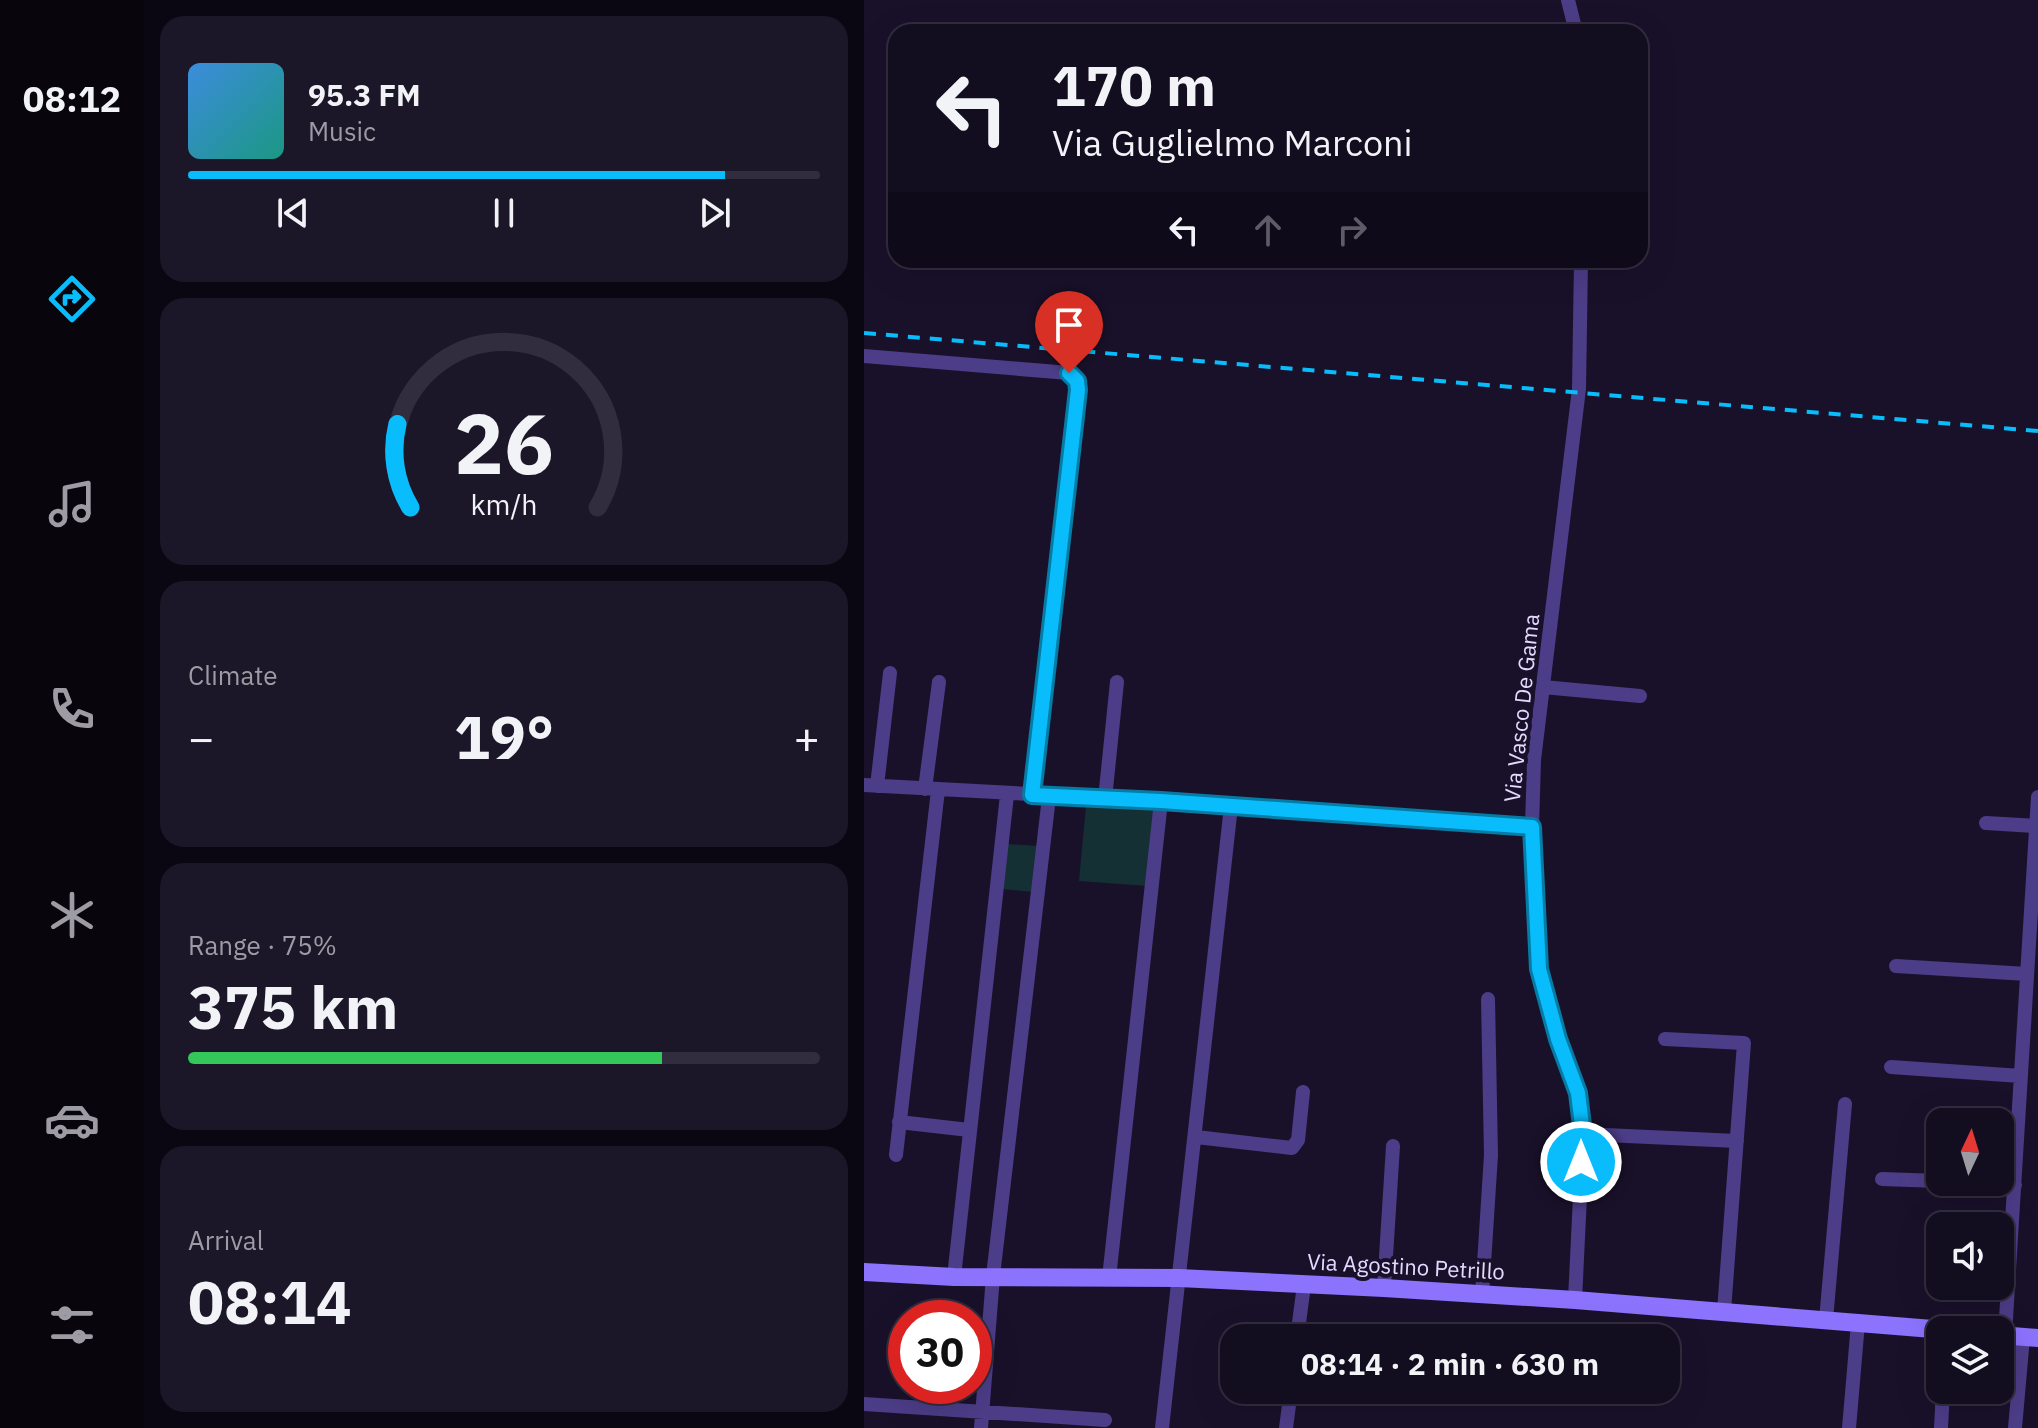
<!DOCTYPE html>
<html lang="en">
<head>
<meta charset="utf-8">
<style>
	:root { --surface:#130d20; --page:#1c1629; --text:#f1f3f6; --muted:#9d9ca5; --line:#322d3e; --accent:#09bdfc }
	body { margin:0; font-family:"IBM Plex Sans",sans-serif; background:var(--page); color:var(--text); height:100vh; display:flex; flex-direction:column; font-size:30px; white-space:nowrap }
	* { box-sizing:border-box; margin:0 }
	p { font-size:26px; color:var(--muted) }
	.icon { flex:none; width:44px; height:44px; fill:none; stroke:currentColor; stroke-width:2; stroke-linecap:round; stroke-linejoin:round }
	.map { position:relative; flex:1; overflow:hidden }
	.sheet { display:flex; flex-direction:column; gap:16px; padding:16px; background:#0a0712; width:720px }
	.sheet>* { flex:none }
	.top-card { position:absolute; left:24px; top:24px; width:760px; height:244px; border-radius:24px; box-shadow:0 8px 32px #0002,0 0 0 2px var(--line); background:#130d20; color:var(--text); overflow:hidden }
	.needle { width:52px; rotate:4deg }
	.controls { position:absolute; left:1062px; top:1108px; display:grid; gap:16px }
	.controls a { display:grid; place-items:center; width:88px; height:88px; border-radius:16px; background:var(--surface); box-shadow:0 8px 32px #0002,0 0 0 2px var(--line); font-size:40px }
	.speed { position:absolute; left:24px; top:1300px; display:flex; gap:16px; font-size:40px; font-weight:700; text-align:center }
	.speed>* { display:grid; place-content:center; width:104px; height:104px; border-radius:50%; background:var(--surface); box-shadow:0 8px 32px #0002,0 0 0 2px var(--line); line-height:1 }
	.speed .limit { border:12px solid #d22; background:#fff; color:#111 }
	.pin { position:absolute; display:grid; place-items:center; width:68px; height:68px; color:#fff; margin:-82px -34px; border-radius:50% 50% 50% 0; rotate:-45deg; box-shadow:0 0 8px #0007 }
	.pin .icon { rotate:45deg }
	.me { position:absolute; width:88px; margin:-44px; rotate:0deg; stroke-linejoin:round; filter:drop-shadow(0 0 6px #0008) }
	.turn { display:flex; align-items:center; gap:28px; height:168px; padding:0 32px; font-size:36px }
	.turn .icon { width:104px; height:104px; stroke-width:2.5 }
	.turn b { display:block; font-size:56px; line-height:68px }
	.lanes { display:flex; align-items:center; height:76px; padding:0 32px; background:#0003; justify-content:center; gap:40px; direction:ltr }
	.lanes .off { opacity:.35 }
	.big { font-size:60px; font-weight:700; line-height:1.1 }
	.sheet .widget { flex:1; display:flex; flex-direction:column; justify-content:center; gap:12px; min-width:0; padding:0 28px; border-radius:24px; background:var(--page) }
	.sheet .dial { align-items:center; gap:0 }
	.dial svg { height:208px; overflow:visible; fill:none; stroke:var(--line); stroke-width:7; stroke-linecap:round; text-anchor:middle }
	.dial text { fill:var(--text); stroke:none }
	.song { display:flex; align-items:center; gap:24px }
	.cover { width:96px; height:96px; border-radius:12px; background:linear-gradient(135deg,hsl(210 70% 55%),hsl(170 70% 35%)) }
	.played { height:8px; border-radius:4px; background:linear-gradient(90deg,var(--accent) 85%,var(--line) 85%) }
	.keys { display:flex; justify-content:space-around; direction:ltr }
	.heat { display:flex; justify-content:space-between; align-items:center; font-size:44px; direction:ltr }
	.charge { height:12px; border-radius:6px; background:linear-gradient(90deg,#34c759 75%,var(--line) 0) }
	.trip { position:absolute; left:356px; top:1324px; width:460px; height:80px; border-radius:24px; background:var(--surface); box-shadow:0 8px 32px #0002,0 0 0 2px var(--line); font-weight:700; line-height:80px; text-align:center }
	main { display:flex; flex:1; min-height:0 }
	.tab-bar { display:flex; flex-direction:column; width:144px; justify-content:space-around; align-items:center; background:#08050d; color:var(--muted) }
	.tab-bar .icon { width:56px; height:56px }
	.tab-bar .active { color:var(--accent) }
	.tab-bar b { font-size:36px; color:var(--text) }
	.map>svg:first-child { display:block }
	.green { fill:#143034 }
	.lines { fill:none; stroke-linecap:round; stroke-linejoin:round }
	.street { stroke:#4c3d88; stroke-width:14 }
	.secondary { stroke:#8c73fd; stroke-width:18 }
	.rail { stroke:#09bdfc; stroke-width:4; stroke-dasharray:12 10; stroke-linecap:butt }
	.route-casing { stroke:#067ba4; stroke-width:20 }
	.route { stroke:#09bdfc; stroke-width:14 }
	.labels { text-anchor:middle; dominant-baseline:central; stroke-width:8; stroke-linejoin:round; paint-order:stroke }
	.street-label { font-size:22px; fill:#e4daff; stroke:#19112a }
</style>
</head>
<body>
<main>
<nav class="tab-bar">
<b>08:12</b>
<svg class="icon active" aria-label="directions" viewBox="0 0 24 24"><path d="M12 3l9 9-9 9-9-9zM9 14v-3h6M13 9l2 2-2 2"/></svg>
<svg class="icon" aria-label="music" viewBox="0 0 24 24"><path d="M9 18V5l10-2v13"/><circle cx="6" cy="18" r="3"/><circle cx="16" cy="16" r="3"/></svg>
<svg class="icon" aria-label="phone" viewBox="0 0 24 24"><path d="M5 4h4l2 5-3 2q2 4 5 5l2-3 5 2v4C11 20 4 13 5 4z"/></svg>
<svg class="icon" aria-label="climate" viewBox="0 0 24 24"><path d="M12 3v18M4 7l16 10M4 17L20 7"/></svg>
<svg class="icon" aria-label="car" viewBox="0 0 24 24"><path d="M5 17H2v-5l4-1 3-4h7l3 4 3 1v5h-3M9 17h6M6 11h13"/><circle cx="7" cy="17" r="2"/><circle cx="17" cy="17" r="2"/></svg>
<svg class="icon" aria-label="filters" viewBox="0 0 24 24"><path d="M4 7h16M4 17h16"/><circle cx="9" cy="7" r="2"/><circle cx="15" cy="17" r="2"/></svg>
</nav>
<section class="sheet">
<div class="widget">
<div class="song"><i class="cover"></i><div><b>95.3 FM</b><p>Music</p></div></div>
<div class="played"></div>
<div class="keys"><svg class="icon" aria-label="previous" viewBox="0 0 24 24"><path d="M18 5L8 12l10 7zM5 5v14"/></svg><svg class="icon" aria-label="pause" viewBox="0 0 24 24"><path d="M8 5v14M16 5v14"/></svg><svg class="icon" aria-label="next" viewBox="0 0 24 24"><path d="M6 5l10 7-10 7zM19 5v14"/></svg></div>
</div>
<div class="widget dial"><svg viewBox="0 0 100 80">
<path d="M14 69A42 42 0 1 1 86 69"/>
<path d="M14 69A42 42 0 0 1 9 37" stroke="#09bdfc"/>
<text x="50" y="56" font-size="32" font-weight="700">26</text>
<text x="50" y="72" font-size="11">km/h</text>
</svg></div>
<div class="widget"><p>Climate</p>
<div class="heat"><a>−</a><b class="big">19°</b><a>+</a></div>
</div>
<div class="widget"><p>Range · 75%</p><b class="big">375 km</b><div class="charge"></div></div>
<div class="widget"><p>Arrival</p><b class="big">08:14</b></div>
</section>
<div class="map">
<svg width="1174" height="1428" viewBox="0 0 1174 1428">
	<rect width="100%" height="100%" fill="#19112a"/>
	<!-- green -->
	<path class="green" d="M 222,806 L 292,809 L 284,886 L 215,881 Z
		M 144,844 L 174,846 L 170,892 L 139,889 Z"/>
	<g class="lines">
		<!-- street -->
		<path class="street" d="M 704,0 L 712,32
			M 0,356 L 205,373 L 213,381 L 168,795
			M 679,687 L 776,696
			M 0,785 L 297,801 L 668,827
			M 13,786 L 26,673
			M 61,789 L 75,682
			M 241,799 L 253,682
			M 1122,823 L 1172,826
			M 1032,966 L 1163,974
			M 801,1039 L 880,1043 L 860,1311
			M 1027,1067 L 1157,1076
			M 35,1122 L 105,1130
			M 719,1134 L 873,1141
			M 332,1137 L 428,1148 L 434,1140 L 439,1092
			M 32,1155 L 74,790
			M 1018,1179 L 1076,1181
			M 1091,1182 L 1151,1185
			M 90,1277 L 143,795
			M 245,1278 L 297,801
			M 520,1288 L 529,1146
			M 618,1295 L 627,1155 L 624,999
			M 711,1300 L 719,1134 L 714,1093 L 694,1039 L 675,969 L 668,827 L 670,760 L 715,389 L 717,260
			M 962,1320 L 981,1104
			M 1141,1335 L 1174,797
			M 433,1338 L 440,1285
			M 0,1404 L 241,1420
			M 117,1428 L 129,1276 L 185,797
			M 298,1428 L 367,806
			M 422,1428 L 427,1390
			M 985,1428 L 994,1323
			M 1077,1428 L 1079,1390
			M 1151,1428 L 1159,1337"/>
		<!-- secondary -->
		<path class="secondary" d="M 0,1272 L 90,1277 L 315,1278 L 520,1288 L 711,1300 L 1081,1330
			M 1136,1335 L 1174,1338"/>
		<!-- rail -->
		<path class="rail" d="M 0,333 L 1174,431"/>
	</g>
	<g class="lines">
		<!-- route casing -->
		<g class="route-casing">
			<path id="route" d="M 205,373 L 213,381 L 214,390 L 168,795 L 297,801 L 668,827 L 675,969 L 694,1039 L 714,1093 L 719,1134 L 717,1162"/>
		</g>
		<!-- route -->
		<use href="#route" class="route"/>
	</g>
	<g class="labels">
		<!-- street labels -->
		<g class="street-label">
			<text transform="translate(657 708) rotate(-84)">Via Vasco De Gama</text>
			<text transform="translate(542 1266) rotate(3)">Via Agostino Petrillo</text>
		</g>
	</g>
</svg>
<div class="controls">
<a><svg class="needle" viewBox="-14 -14 28 28"><path d="M0-13l5 13h-10z" fill="#e53935"/><path d="M0 13l5-13h-10z" fill="#9d9ca5"/></svg></a>
<a><svg class="icon" aria-label="sound" viewBox="0 0 24 24"><path d="M4 9h4l5-4v14l-5-4H4zM17 9q2 3 0 6"/></svg></a>
<a><svg class="icon" aria-label="layers" viewBox="0 0 24 24"><path d="M12 4l9 5-9 5-9-5zM3 14l9 5 9-5"/></svg></a>
</div>
<div class="speed"><div class="limit">30</div></div>
<div class="pin" style="left:205px;top:373px;background:#d93025"><svg class="icon" aria-label="arrive" viewBox="0 0 24 24"><path d="M6 21V4h12l-3 4 3 4H6"/></svg></div>
<svg class="me" style="left:717px;top:1162px" viewBox="-20 -20 40 40"><circle r="17" fill="#09bdfc" stroke="#fff" stroke-width="3"/><path d="M0-11L8 9 0 5-8 9z" fill="#fff"/></svg>
<div class="trip">08:14 · 2 min · 630 m</div>
<div class="top-card">
<div class="turn"><svg class="icon" aria-label="left" viewBox="0 0 24 24"><path d="M17 20v-9H6M10 6l-5 5 5 5"/></svg><div><b>170 m</b>Via Guglielmo Marconi</div></div>
<div class="lanes"><svg class="icon" aria-label="left" viewBox="0 0 24 24"><path d="M17 20v-9H6M10 6l-5 5 5 5"/></svg><svg class="icon off" aria-label="ahead" viewBox="0 0 24 24"><path d="M12 20V5M6 11l6-6 6 6"/></svg><svg class="icon off" aria-label="right" viewBox="0 0 24 24"><path d="M7 20v-9h11M14 6l5 5-5 5"/></svg></div>
</div>
</div>
</main>
</body>
</html>
